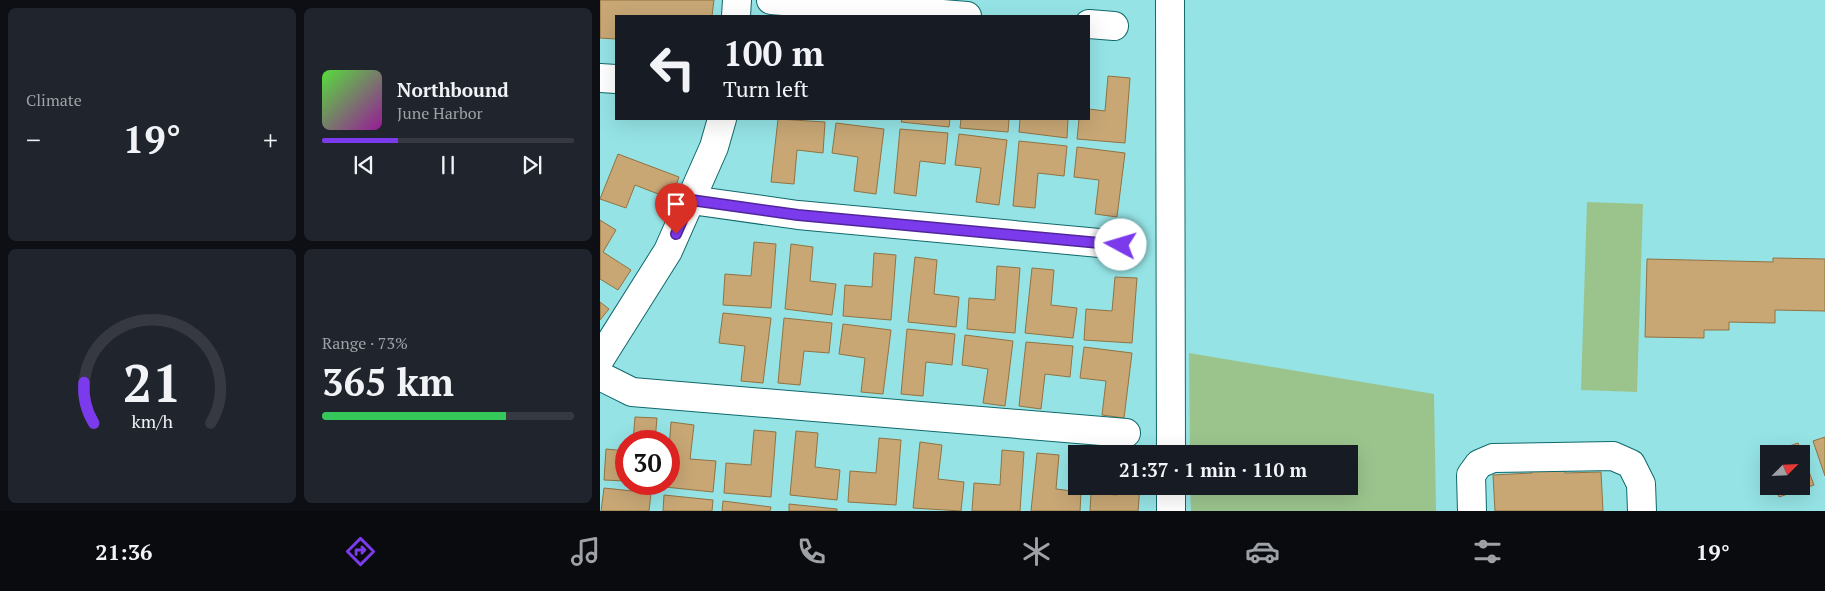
<!DOCTYPE html>
<html lang="en">
<head>
<meta charset="utf-8">
<style>
	:root { --surface:#171b24; --page:#20242c; --text:#f1f3f6; --muted:#9ea1a6; --line:#363941; --accent:#7c3aed }
	body { margin:0; font-family:"PT Serif",serif; background:var(--page); color:var(--text); height:100vh; display:flex; flex-direction:column; font-size:19px; white-space:nowrap }
	* { box-sizing:border-box; margin:0 }
	p { font-size:16px; color:var(--muted) }
	.icon { flex:none; width:28px; height:28px; fill:none; stroke:currentColor; stroke-width:2; stroke-linecap:round; stroke-linejoin:round }
	.map { position:relative; flex:1; overflow:hidden }
	.sheet { display:flex; flex-direction:column; gap:8px; padding:8px; background:#0d0f14; width:600px }
	.sheet>* { flex:none }
	.hud { position:absolute; left:15px; top:15px; width:475px; height:105px; border-radius:0px; box-shadow:0 5px 20px #0002; background:#171b24; color:var(--text); overflow:hidden }
	.needle { width:32px; rotate:66deg }
	.tools { position:absolute; left:1160px; top:445px; display:grid; gap:10px }
	.tools a { display:grid; place-items:center; width:50px; height:50px; border-radius:0px; background:var(--surface); box-shadow:0 5px 20px #0002; font-size:25px }
	.speed { position:absolute; left:15px; top:430px; display:flex; gap:10px; font-size:25px; font-weight:700; text-align:center }
	.speed>* { display:grid; place-content:center; width:65px; height:65px; border-radius:50%; background:var(--surface); box-shadow:0 5px 20px #0002; line-height:1 }
	.speed .limit { border:8px solid #d22; background:#fff; color:#111 }
	.pin { position:absolute; display:grid; place-items:center; width:42px; height:42px; color:#fff; margin:-51px -21px; border-radius:50% 50% 50% 0; rotate:-45deg; box-shadow:0 0 5px #0007 }
	.pin .icon { rotate:45deg }
	.me { position:absolute; width:55px; margin:-28px; rotate:276deg; stroke-linejoin:round; filter:drop-shadow(0 0 4px #0008) }
	.turn { display:flex; align-items:center; gap:18px; height:105px; padding:0 25px; font-size:22px }
	.turn .icon { width:65px; height:65px; stroke-width:2.5 }
	.turn b { display:block; font-size:35px; line-height:42px }
	.big { font-size:38px; font-weight:700; line-height:1.1 }
	.sheet .card { flex:1; display:flex; flex-direction:column; justify-content:center; gap:8px; min-width:0; padding:0 18px; border-radius:8px; background:var(--page) }
	.sheet .dial { align-items:center; gap:0 }
	.dial svg { height:130px; overflow:visible; fill:none; stroke:var(--line); stroke-width:7; stroke-linecap:round; text-anchor:middle }
	.dial text { fill:var(--text); stroke:none }
	.song { display:flex; align-items:center; gap:15px }
	.cover { width:60px; height:60px; border-radius:8px; background:linear-gradient(135deg,hsl(110 70% 55%),hsl(300 70% 35%)) }
	.played { height:5px; border-radius:2px; background:linear-gradient(90deg,var(--accent) 30%,var(--line) 30%) }
	.keys { display:flex; justify-content:space-around; direction:ltr }
	.heat { display:flex; justify-content:space-between; align-items:center; font-size:28px; direction:ltr }
	.charge { height:8px; border-radius:4px; background:linear-gradient(90deg,#34c759 73%,var(--line) 0) }
	.sheet .tiles { flex:1; display:grid; gap:8px; grid-template-columns:repeat(2,1fr) }
	.trip { position:absolute; left:468px; top:445px; width:290px; height:50px; border-radius:0px; background:var(--surface); box-shadow:0 5px 20px #0002; font-weight:700; line-height:50px; text-align:center }
	.dock { display:flex; height:80px; justify-content:space-around; align-items:center; background:#090b0e; color:var(--muted) }
	.dock .icon { width:35px; height:35px }
	.dock .selected { color:var(--accent) }
	.dock b { font-size:22px; color:var(--text) }
	main { display:flex; flex:1; min-height:0 }
	.map>svg:first-child { display:block }
	.green { fill:#9bc48d }
	.building { fill:#c8a775; stroke:#917342 }
	.lines { fill:none; stroke-linecap:round; stroke-linejoin:round }
	.minor-casing { stroke:#10696b; stroke-width:30 }
	.minor { stroke:#fff; stroke-width:28 }
	.route-casing { stroke:#51269a; stroke-width:12 }
	.route { stroke:#7c3aed; stroke-width:9 }
</style>
</head>
<body>
<main>
<section class="sheet">
<div class="tiles">
<div class="card"><p>Climate</p>
<div class="heat"><a>−</a><b class="big">19°</b><a>+</a></div>
</div>
<div class="card">
<div class="song"><i class="cover"></i><div><b>Northbound</b><p>June Harbor</p></div></div>
<div class="played"></div>
<div class="keys"><svg class="icon" aria-label="previous" viewBox="0 0 24 24"><path d="M18 5L8 12l10 7zM5 5v14"/></svg><svg class="icon" aria-label="pause" viewBox="0 0 24 24"><path d="M8 5v14M16 5v14"/></svg><svg class="icon" aria-label="next" viewBox="0 0 24 24"><path d="M6 5l10 7-10 7zM19 5v14"/></svg></div>
</div>
<div class="card dial"><svg viewBox="0 0 100 80">
<path d="M14 69A42 42 0 1 1 86 69"/>
<path d="M14 69A42 42 0 0 1 8 44" stroke="#7c3aed"/>
<text x="50" y="56" font-size="32" font-weight="700">21</text>
<text x="50" y="72" font-size="11">km/h</text>
</svg></div>
<div class="card"><p>Range · 73%</p><b class="big">365 km</b><div class="charge"></div></div>
</div>
</section>
<div class="map">
<svg width="1225" height="511" viewBox="0 0 1225 511">
	<rect width="100%" height="100%" fill="#95e3e5"/>
	<!-- green -->
	<path class="green" d="M 987,202 L 1043,204 L 1037,392 L 981,390 Z
		M 589,353 L 834,394 L 836,511 L 591,511 L 590,486 L 749,486 L 749,454 L 590,454 Z"/>
	<!-- building -->
	<path class="building" d="M 0,0 L 114,0 L 112,16 L 16,16 L 16,39 L 0,38 Z
		M 508,76 L 530,78 L 525,143 L 477,139 L 479,119 L 489,119 L 489,109 L 505,111 Z
		M 178,119 L 225,122 L 223,153 L 197,150 L 194,184 L 171,182 Z
		M 302,119 L 350,119 L 349,127 L 301,122 Z
		M 361,119 L 409,119 L 408,132 L 360,128 Z
		M 420,119 L 468,119 L 467,138 L 419,132 Z
		M 236,123 L 284,129 L 276,194 L 254,191 L 258,157 L 232,153 Z
		M 300,129 L 348,133 L 345,164 L 320,161 L 316,196 L 294,193 Z
		M 359,134 L 407,140 L 399,205 L 376,202 L 381,168 L 355,165 Z
		M 419,141 L 467,146 L 464,176 L 438,173 L 435,208 L 413,206 Z
		M 477,147 L 525,153 L 517,217 L 495,214 L 499,180 L 474,177 Z
		M 18,154 L 79,177 L 71,199 L 35,185 L 26,208 L 0,199 Z
		M 0,220 L 16,230 L 3,252 L 31,270 L 18,290 L 0,279 Z
		M 154,242 L 176,244 L 171,308 L 123,305 L 125,274 L 151,276 Z
		M 191,244 L 213,247 L 210,281 L 236,284 L 232,315 L 185,309 Z
		M 274,253 L 296,255 L 291,320 L 243,316 L 245,285 L 272,287 Z
		M 315,257 L 337,260 L 334,294 L 359,297 L 356,327 L 308,322 Z
		M 1173,258 L 1225,259 L 1225,311 L 1175,310 L 1175,323 L 1129,322 L 1129,330 L 1104,330 L 1104,338 L 1045,337 L 1047,259 L 1173,262 Z
		M 397,266 L 420,268 L 415,333 L 367,329 L 369,298 L 395,300 Z
		M 432,268 L 454,270 L 451,305 L 477,308 L 473,338 L 425,333 Z
		M 515,277 L 537,278 L 532,343 L 484,340 L 486,309 L 512,311 Z
		M 0,302 L 9,309 L 0,320 Z
		M 123,313 L 171,318 L 163,383 L 141,381 L 145,346 L 119,343 Z
		M 184,318 L 232,323 L 229,353 L 204,351 L 200,385 L 178,383 Z
		M 243,324 L 291,330 L 283,394 L 261,392 L 265,358 L 239,354 Z
		M 307,329 L 355,334 L 352,365 L 326,362 L 323,396 L 301,394 Z
		M 365,335 L 413,341 L 405,406 L 383,403 L 388,369 L 362,365 Z
		M 426,342 L 473,346 L 470,377 L 445,374 L 441,409 L 419,406 Z
		M 484,347 L 532,353 L 524,418 L 502,415 L 506,381 L 480,378 Z
		M 35,417 L 57,418 L 55,441 L 33,441 Z
		M 71,422 L 94,425 L 90,459 L 116,461 L 113,492 L 65,487 L 65,484 L 69,484 L 69,449 Z
		M 154,430 L 176,432 L 171,497 L 124,493 L 126,463 L 151,465 Z
		M 196,431 L 218,433 L 215,467 L 240,470 L 237,500 L 190,495 Z
		M 1225,437 L 1225,476 L 1213,441 Z
		M 279,438 L 301,440 L 296,505 L 248,502 L 250,471 L 276,473 Z
		M 320,442 L 342,445 L 338,479 L 364,482 L 361,511 L 313,508 Z
		M 1198,443 L 1214,485 L 1179,497 L 1175,486 L 1201,486 L 1201,454 L 1169,454 L 1169,468 L 1164,455 Z
		M 6,449 L 26,451 L 26,481 L 4,480 Z
		M 402,450 L 424,452 L 420,511 L 372,511 L 374,483 L 400,485 Z
		M 437,453 L 459,455 L 456,489 L 481,492 L 480,511 L 431,511 Z
		M 965,466 L 965,473 L 1001,472 L 1003,511 L 895,511 L 893,475 L 932,473 L 932,467 Z
		M 518,486 L 540,486 L 538,511 L 490,511 L 491,493 L 517,495 Z
		M 4,488 L 51,493 L 49,511 L 1,511 Z
		M 64,495 L 113,500 L 112,511 L 63,511 Z
		M 123,501 L 171,507 L 170,511 L 122,511 Z
		M 189,504 L 237,509 L 237,511 L 189,511 Z"/>
	<g class="lines">
		<!-- minor casing -->
		<g class="minor-casing">
			<path id="minor" d="M 171,0 L 367,16
				M 570,0 L 571,454
				M 136,16 L 137,0
				M 489,24 L 514,26
				M 0,78 L 16,79
				M 91,200 L 198,215 L 521,245
				M 0,359 L 68,251 L 114,147 L 122,119
				M 0,376 L 32,392 L 526,433
				M 571,486 L 571,511
				M 872,511 L 871,475 L 879,464 L 893,458 L 1013,456 L 1031,464 L 1041,484 L 1042,511"/>
		</g>
		<!-- minor -->
		<use href="#minor" class="minor"/>
	</g>
	<g class="lines">
		<!-- route casing -->
		<g class="route-casing">
			<path id="route" d="M 76,234 L 91,200 L 198,215 L 521,245"/>
		</g>
		<!-- route -->
		<use href="#route" class="route"/>
	</g>
</svg>
<div class="tools">
<a><svg class="needle" viewBox="-14 -14 28 28"><path d="M0-13l5 13h-10z" fill="#e53935"/><path d="M0 13l5-13h-10z" fill="#9ea1a6"/></svg></a>
</div>
<div class="speed"><div class="limit">30</div></div>
<div class="pin" style="left:76px;top:234px;background:#d93025"><svg class="icon" aria-label="arrive" viewBox="0 0 24 24"><path d="M6 21V4h12l-3 4 3 4H6"/></svg></div>
<svg class="me" style="left:521px;top:245px" viewBox="-20 -20 40 40"><circle r="19" fill="#fff"/><path d="M0-13L10 11 0 6-10 11z" fill="#7c3aed"/></svg>
<div class="trip">21:37 · 1 min · 110 m</div>
<div class="hud">
<div class="turn"><svg class="icon" aria-label="left" viewBox="0 0 24 24"><path d="M17 20v-9H6M10 6l-5 5 5 5"/></svg><div><b>100 m</b>Turn left</div></div>
</div>
</div>
</main>
<nav class="dock">
<b>21:36</b>
<svg class="icon selected" aria-label="directions" viewBox="0 0 24 24"><path d="M12 3l9 9-9 9-9-9zM9 14v-3h6M13 9l2 2-2 2"/></svg>
<svg class="icon" aria-label="music" viewBox="0 0 24 24"><path d="M9 18V5l10-2v13"/><circle cx="6" cy="18" r="3"/><circle cx="16" cy="16" r="3"/></svg>
<svg class="icon" aria-label="phone" viewBox="0 0 24 24"><path d="M5 4h4l2 5-3 2q2 4 5 5l2-3 5 2v4C11 20 4 13 5 4z"/></svg>
<svg class="icon" aria-label="climate" viewBox="0 0 24 24"><path d="M12 3v18M4 7l16 10M4 17L20 7"/></svg>
<svg class="icon" aria-label="car" viewBox="0 0 24 24"><path d="M5 17H2v-5l4-1 3-4h7l3 4 3 1v5h-3M9 17h6M6 11h13"/><circle cx="7" cy="17" r="2"/><circle cx="17" cy="17" r="2"/></svg>
<svg class="icon" aria-label="filters" viewBox="0 0 24 24"><path d="M4 7h16M4 17h16"/><circle cx="9" cy="7" r="2"/><circle cx="15" cy="17" r="2"/></svg>
<b>19°</b>
</nav>
</body>
</html>
